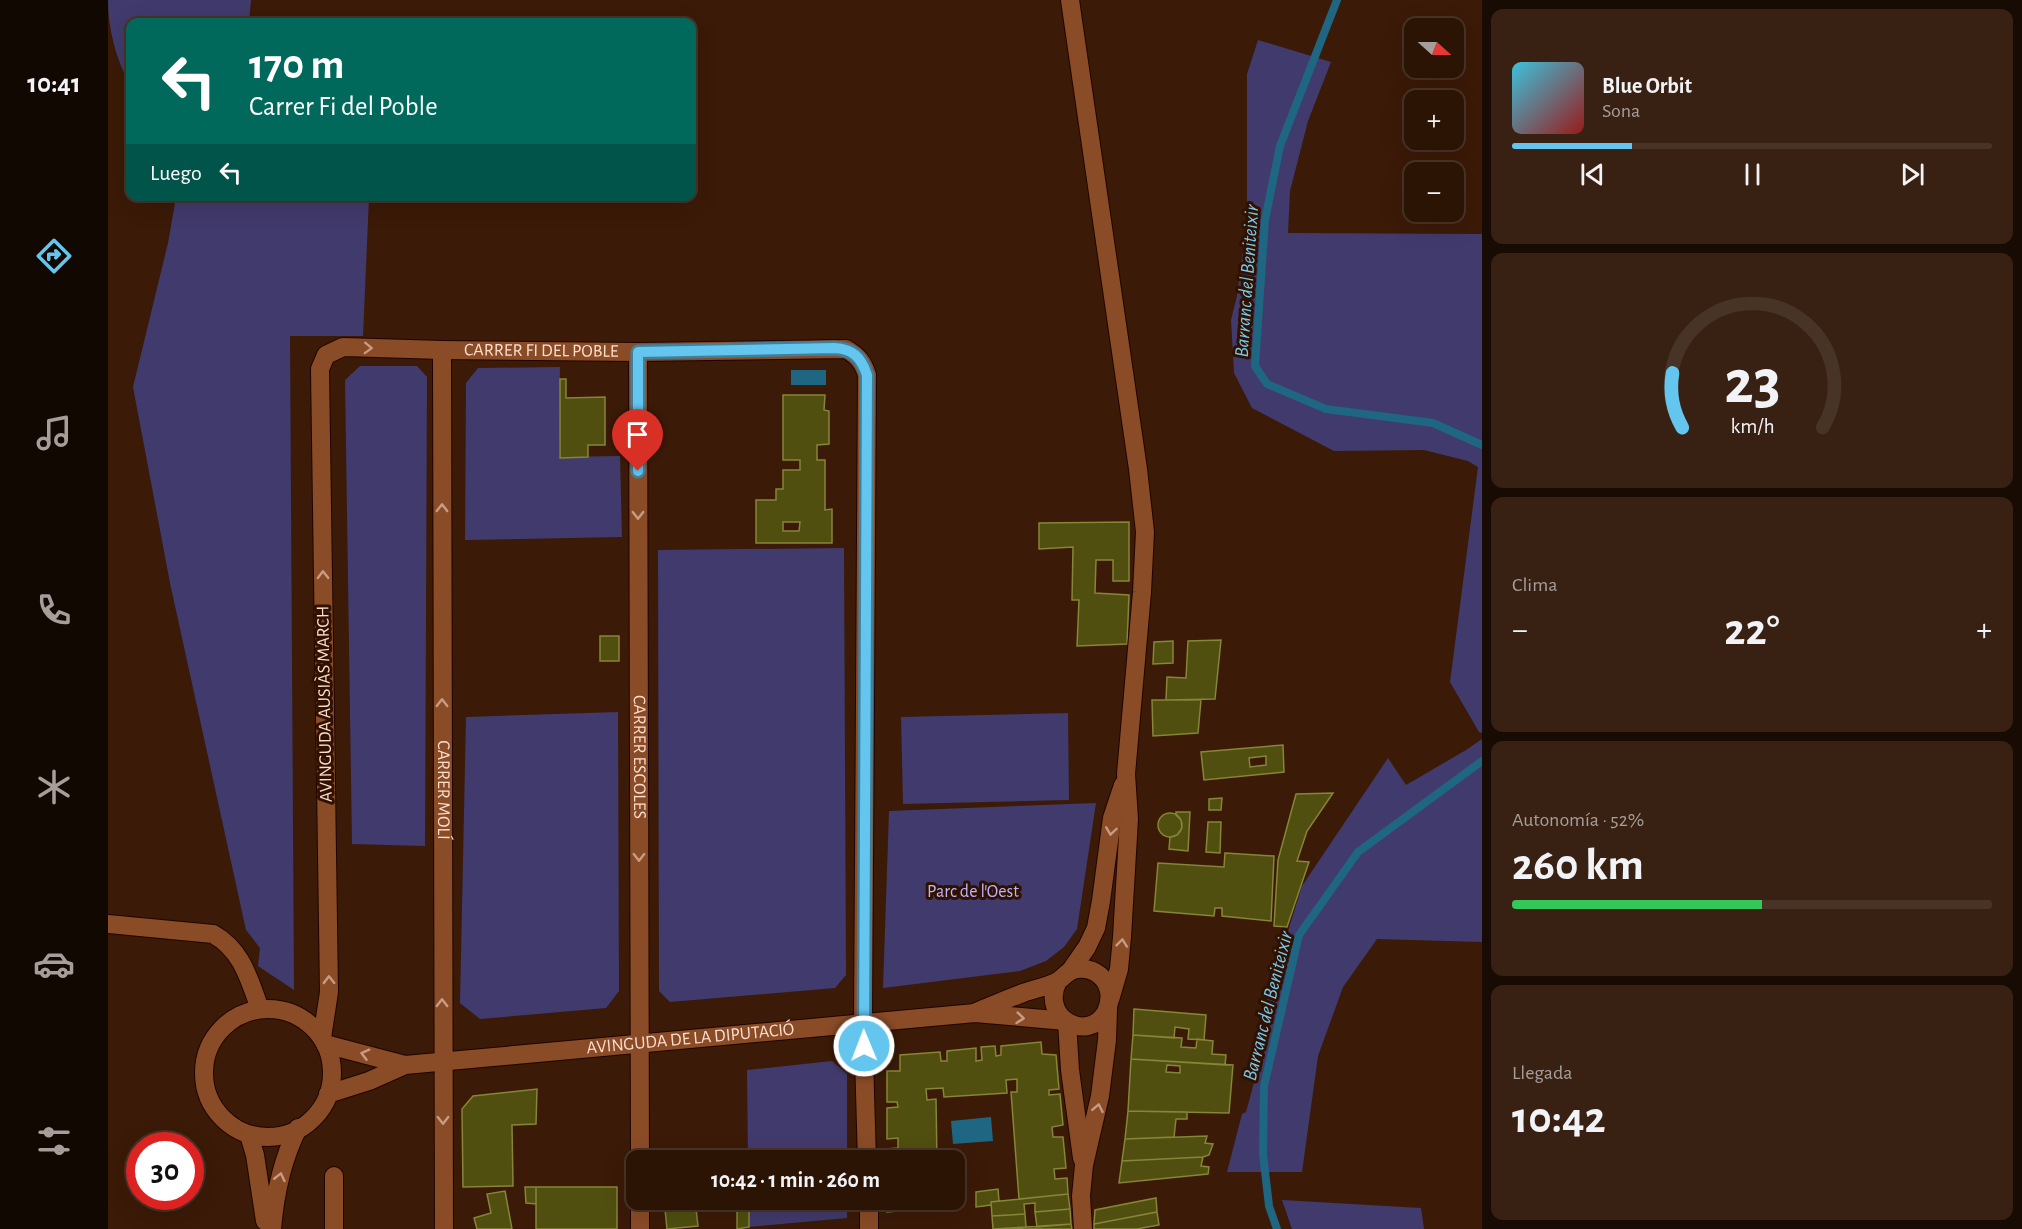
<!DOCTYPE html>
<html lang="es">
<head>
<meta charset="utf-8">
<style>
	:root { --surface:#2c1405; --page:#382113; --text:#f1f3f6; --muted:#a69e9a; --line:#483327; --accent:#64c5ee }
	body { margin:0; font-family:"Alegreya Sans",sans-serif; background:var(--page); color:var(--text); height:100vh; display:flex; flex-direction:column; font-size:22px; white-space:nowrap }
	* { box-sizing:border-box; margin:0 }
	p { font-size:20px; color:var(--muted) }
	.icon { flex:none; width:33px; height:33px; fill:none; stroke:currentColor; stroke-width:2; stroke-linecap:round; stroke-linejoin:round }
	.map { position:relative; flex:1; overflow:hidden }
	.details { display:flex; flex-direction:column; gap:9px; padding:9px; background:#180b03; width:540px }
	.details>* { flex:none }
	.top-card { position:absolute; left:18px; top:18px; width:570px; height:183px; border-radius:12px; box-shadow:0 6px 24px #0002,0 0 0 2px var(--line); background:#00695c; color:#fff; overflow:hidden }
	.needle { width:39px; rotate:111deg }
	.buttons { position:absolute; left:1296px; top:18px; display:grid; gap:12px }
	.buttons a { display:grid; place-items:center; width:60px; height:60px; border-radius:12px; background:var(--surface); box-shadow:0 6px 24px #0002,0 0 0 2px var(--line); font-size:30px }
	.speed { position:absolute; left:18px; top:1132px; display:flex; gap:12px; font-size:30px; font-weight:700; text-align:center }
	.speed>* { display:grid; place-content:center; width:78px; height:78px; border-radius:50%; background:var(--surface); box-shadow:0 6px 24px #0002,0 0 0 2px var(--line); line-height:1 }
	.speed .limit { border:9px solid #d22; background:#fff; color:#111 }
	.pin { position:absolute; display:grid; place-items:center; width:51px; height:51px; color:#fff; margin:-62px -26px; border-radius:50% 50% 50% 0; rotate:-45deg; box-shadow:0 0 6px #0007 }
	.pin .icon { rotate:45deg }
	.me { position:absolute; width:66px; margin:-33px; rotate:359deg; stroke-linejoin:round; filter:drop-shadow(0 0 4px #0008) }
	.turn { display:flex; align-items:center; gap:21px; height:126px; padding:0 24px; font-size:27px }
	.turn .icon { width:78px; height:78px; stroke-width:2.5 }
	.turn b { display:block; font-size:42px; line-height:51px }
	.then { display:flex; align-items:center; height:57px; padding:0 24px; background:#0003; gap:12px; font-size:22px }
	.big { font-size:45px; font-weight:600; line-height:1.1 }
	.details .tile { flex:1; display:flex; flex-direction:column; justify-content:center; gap:9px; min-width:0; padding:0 21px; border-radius:12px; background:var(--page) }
	.details .dial { align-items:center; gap:0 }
	.dial svg { height:156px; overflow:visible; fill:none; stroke:var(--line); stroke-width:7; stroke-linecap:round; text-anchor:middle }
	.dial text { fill:var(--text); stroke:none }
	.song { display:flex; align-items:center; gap:18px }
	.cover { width:72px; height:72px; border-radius:9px; background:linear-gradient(135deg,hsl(190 70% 55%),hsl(0 70% 35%)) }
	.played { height:6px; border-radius:3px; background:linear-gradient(90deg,var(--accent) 25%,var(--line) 25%) }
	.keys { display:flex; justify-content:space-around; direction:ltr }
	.heat { display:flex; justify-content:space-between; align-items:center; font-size:33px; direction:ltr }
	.charge { height:9px; border-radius:4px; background:linear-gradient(90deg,#34c759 52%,var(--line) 0) }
	.trip { position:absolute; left:518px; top:1150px; width:339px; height:60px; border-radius:12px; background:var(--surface); box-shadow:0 6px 24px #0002,0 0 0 2px var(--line); font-weight:600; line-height:60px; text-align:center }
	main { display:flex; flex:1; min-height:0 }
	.menu { display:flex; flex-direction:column; width:108px; justify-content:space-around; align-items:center; background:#120802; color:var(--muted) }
	.menu .icon { width:42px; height:42px }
	.menu .current { color:var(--accent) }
	.menu b { font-size:27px; color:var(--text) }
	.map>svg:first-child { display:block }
	.green { fill:#413a6c }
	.water { fill:#1e6681 }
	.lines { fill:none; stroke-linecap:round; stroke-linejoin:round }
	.stream { stroke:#1e6681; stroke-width:8 }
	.building { fill:#504f0f; stroke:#868538; stroke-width:1.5; fill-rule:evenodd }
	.minor-casing { stroke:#210400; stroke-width:20 }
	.minor { stroke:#8a4b27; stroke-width:18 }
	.oneway { stroke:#c89b83 }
	.route-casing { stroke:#41809b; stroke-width:15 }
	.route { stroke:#64c5ee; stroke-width:10 }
	.labels { text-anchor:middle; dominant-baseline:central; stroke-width:6; stroke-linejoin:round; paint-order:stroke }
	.street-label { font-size:18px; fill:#fbddce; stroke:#301100 }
	.park-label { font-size:18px; fill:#bcb5fc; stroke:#301100 }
	.water-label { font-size:20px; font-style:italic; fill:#74caf0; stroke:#301100 }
</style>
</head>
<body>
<main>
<nav class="menu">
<b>10:41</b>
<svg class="icon current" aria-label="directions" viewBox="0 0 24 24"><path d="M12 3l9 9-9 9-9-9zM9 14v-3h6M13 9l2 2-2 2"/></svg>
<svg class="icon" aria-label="music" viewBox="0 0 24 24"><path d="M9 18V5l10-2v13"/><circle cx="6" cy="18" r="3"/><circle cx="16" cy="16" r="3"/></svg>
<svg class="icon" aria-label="phone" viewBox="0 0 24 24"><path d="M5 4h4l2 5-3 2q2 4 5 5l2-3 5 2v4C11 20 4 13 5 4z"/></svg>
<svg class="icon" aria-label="climate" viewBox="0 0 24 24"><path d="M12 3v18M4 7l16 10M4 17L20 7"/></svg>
<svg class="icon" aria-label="car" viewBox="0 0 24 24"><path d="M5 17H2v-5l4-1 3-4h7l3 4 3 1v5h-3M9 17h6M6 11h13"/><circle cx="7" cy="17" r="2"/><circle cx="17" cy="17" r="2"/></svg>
<svg class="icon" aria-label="filters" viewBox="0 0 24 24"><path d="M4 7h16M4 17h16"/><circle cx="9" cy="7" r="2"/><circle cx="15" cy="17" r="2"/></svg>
</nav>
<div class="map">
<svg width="1374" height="1229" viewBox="0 0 1374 1229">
	<rect width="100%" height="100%" fill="#3b1a07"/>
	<!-- green -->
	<path class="green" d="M 0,0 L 143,0 L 141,22 L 22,22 L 22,85 C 8,60 0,28 0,0 Z
		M 1150,40 L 1223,62 L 1200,121 L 1182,191 L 1180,233 L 1374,234 L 1374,733 L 1371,732 L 1342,682 L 1370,467 L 1360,461 L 1316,450 L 1226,451 L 1144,408 L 1126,373 L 1123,320 L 1129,296 L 1139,220 L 1139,74 Z
		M 68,197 L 261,197 L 255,336 L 182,336 L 186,990 L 150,966 L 152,948 L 138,930 L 62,583 L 25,387 L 60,243 Z
		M 252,366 L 309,366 L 319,377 L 317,846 L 244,844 L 237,380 Z
		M 452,367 L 451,457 L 512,456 L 514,537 L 357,540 L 358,383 L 370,368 Z
		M 736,548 L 738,975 L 727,988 L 562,1002 L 551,991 L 550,550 Z
		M 510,712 L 511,991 L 498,1008 L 372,1019 L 352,1003 L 358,717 Z
		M 960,713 L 961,800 L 795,804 L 793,717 Z
		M 1374,739 L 1374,942 L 1269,939 L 1235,987 L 1210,1056 L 1194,1172 L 1119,1172 L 1134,1114 L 1138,1112 L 1151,1064 L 1153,1019 L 1194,886 L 1280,758 L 1298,785 L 1358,750 Z
		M 988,803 L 969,929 L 956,947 L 938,961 L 912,971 L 775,988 L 781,811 Z
		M 724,1061 L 739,1074 L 739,1161 L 640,1161 L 639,1070 Z
		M 641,1200 L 739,1200 L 739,1218 L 641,1227 Z
		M 1174,1200 L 1313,1208 L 1316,1229 L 1184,1229 Z"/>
	<!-- water -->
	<path class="water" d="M 683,370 L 718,370 L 718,385 L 683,385 Z
		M 883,1117 L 885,1141 L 845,1144 L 843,1121 Z"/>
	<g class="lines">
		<!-- stream -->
		<path class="stream" d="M 1229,0 L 1172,146 L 1157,220 L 1147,366 L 1159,384 L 1218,409 L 1325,423 L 1374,445
			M 1169,1229 L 1161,1206 L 1155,1154 L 1156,1086 L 1191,935 L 1250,852 L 1374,761"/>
	</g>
	<!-- building -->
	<path class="building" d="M 452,379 L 458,379 L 458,398 L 497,397 L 497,445 L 480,445 L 480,457 L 452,458 Z
		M 675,395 L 717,395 L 716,410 L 721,411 L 721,444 L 709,445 L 709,460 L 717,460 L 717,510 L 724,509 L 724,543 L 648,543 L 648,500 L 668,500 L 668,489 L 675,489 L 675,470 L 692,470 L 692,460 L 675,460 ZM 675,522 L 692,522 L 691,531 L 675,531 Z
		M 1021,522 L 1021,581 L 1005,581 L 1005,560 L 988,560 L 987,593 L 1021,595 L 1019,644 L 969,646 L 971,600 L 964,600 L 965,547 L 931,549 L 931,523 Z
		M 492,636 L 511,636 L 511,661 L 492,661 Z
		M 1113,640 L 1107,699 L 1058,700 L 1059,677 L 1078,678 L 1080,641 Z
		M 1065,641 L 1065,663 L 1045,664 L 1046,642 Z
		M 1044,700 L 1093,700 L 1090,733 L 1045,736 Z
		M 1175,745 L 1176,772 L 1096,780 L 1093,752 ZM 1158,756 L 1158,765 L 1142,767 L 1141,758 Z
		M 1225,793 L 1199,831 L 1189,861 L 1201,862 L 1179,927 L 1166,926 L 1170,860 L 1188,794 Z
		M 1114,798 L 1113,810 L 1101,810 L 1101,799 Z
		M 1068,812 L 1082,812 L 1080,851 L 1061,849 L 1062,837 L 1069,835 L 1074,828 L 1073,820 L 1068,815 Z
		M1050 825a12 12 0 1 1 24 0a12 12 0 1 1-24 0Z
		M 1100,822 L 1113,822 L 1112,853 L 1098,852 Z
		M 1117,853 L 1166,856 L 1163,921 L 1114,916 L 1114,908 L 1107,908 L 1106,916 L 1046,911 L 1050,863 L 1116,867 Z
		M 1026,1009 L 1098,1015 L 1096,1040 L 1080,1039 L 1081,1029 L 1067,1027 L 1066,1038 L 1025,1035 Z
		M 1025,1035 L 1074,1038 L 1073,1047 L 1088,1048 L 1089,1039 L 1105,1041 L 1104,1054 L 1118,1055 L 1117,1065 L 1023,1059 Z
		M 933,1042 L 934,1054 L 948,1055 L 951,1089 L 941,1090 L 941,1095 L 952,1094 L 955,1125 L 944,1127 L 945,1137 L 955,1137 L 958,1168 L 946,1169 L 947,1179 L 959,1178 L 960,1194 L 911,1199 L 903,1092 L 909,1092 L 909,1079 L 898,1080 L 899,1093 L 836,1097 L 835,1088 L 818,1089 L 819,1100 L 828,1099 L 829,1161 L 779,1161 L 779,1149 L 790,1148 L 790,1138 L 779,1139 L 779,1108 L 790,1107 L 789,1102 L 779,1102 L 779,1071 L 792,1071 L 792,1055 L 832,1052 L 833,1061 L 839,1061 L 839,1051 L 868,1048 L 868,1061 L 874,1060 L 873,1047 L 887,1046 L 888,1056 L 893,1055 L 893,1046 Z
		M 1023,1059 L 1125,1065 L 1121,1113 L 1020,1111 ZM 1059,1065 L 1072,1066 L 1072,1073 L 1058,1072 Z
		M 429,1089 L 428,1124 L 404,1125 L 405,1186 L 355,1187 L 354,1109 L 365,1096 Z
		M 1020,1111 L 1079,1112 L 1079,1119 L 1068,1119 L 1066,1137 L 1017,1139 Z
		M 1099,1136 L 1097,1143 L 1105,1144 L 1101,1155 L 1095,1157 L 1014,1161 L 1017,1139 Z
		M 551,1150 L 580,1151 L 580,1161 L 551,1161 Z
		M 1095,1157 L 1093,1166 L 1101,1167 L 1100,1174 L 1011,1183 L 1014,1161 Z
		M 417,1187 L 428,1187 L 428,1204 L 418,1203 Z
		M 428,1187 L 509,1187 L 509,1229 L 428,1229 Z
		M 890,1189 L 891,1201 L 883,1202 L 883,1205 L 868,1207 L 868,1192 Z
		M 397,1191 L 404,1229 L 369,1229 L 366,1218 L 383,1213 L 379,1194 Z
		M 960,1194 L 962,1209 L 927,1212 L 927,1203 L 916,1204 L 917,1214 L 884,1216 L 883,1202 Z
		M 1048,1198 L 1049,1212 L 986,1224 L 987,1210 Z
		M 553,1200 L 587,1200 L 590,1226 L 559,1229 L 557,1209 L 554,1210 Z
		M 629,1200 L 641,1200 L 641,1227 L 629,1229 Z
		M 779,1200 L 830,1200 L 830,1211 L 825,1211 L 825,1208 L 779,1212 Z
		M 962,1209 L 963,1224 L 929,1227 L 927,1212 Z
		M 1049,1212 L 1051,1225 L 1029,1229 L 986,1229 L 986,1224 Z
		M 917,1214 L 918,1227 L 885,1229 L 884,1216 Z
		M 963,1224 L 964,1229 L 905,1229 L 918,1227 Z"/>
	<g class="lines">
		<!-- minor casing -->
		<g class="minor-casing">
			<g id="minor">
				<path d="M 962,0 L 1030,469 L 1037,532 L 1034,592 L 1018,774 L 1021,819 L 1014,937 L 1011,969 L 1002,1000"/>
				<path id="s1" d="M 334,350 L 336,1229"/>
				<path id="s2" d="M 530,352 L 532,1161"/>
				<path d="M 0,924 L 105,934 C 134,950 141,979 152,1009"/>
				<path d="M 963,970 L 979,947 L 988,928 L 993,901 L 1004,818 L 1015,785"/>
				<circle cx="160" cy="1073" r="64"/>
				<path d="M 868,1012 C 883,1006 899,999 915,993 C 925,989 940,987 950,981 C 957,976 960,970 969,969 C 982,967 994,974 999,985 C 1003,994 1002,1003 998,1012 C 980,1044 931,1018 950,981"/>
				<path d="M 959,1022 L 962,1070 L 974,1158"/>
				<path id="s3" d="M 214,1038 L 221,992 L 212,369 L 218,355 L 235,347 L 334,350 L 530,352 L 738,349 C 750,356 755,362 759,375 L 755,1023 L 759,1161"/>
				<path d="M 217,1044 L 297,1065"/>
				<path id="s4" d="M 220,1094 L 261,1081 L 297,1065 L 867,1013 L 958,1021"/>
				<path d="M 141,1135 L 147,1155 L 157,1221"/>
				<path d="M 226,1176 L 226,1229"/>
				<path d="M 761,1200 L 761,1229"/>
				<path d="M 164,1229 C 167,1193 174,1160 190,1128"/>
				<path d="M 532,1229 L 532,1200"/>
				<path d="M 975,1229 L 973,1196 L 976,1165 L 992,1096 L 999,1040 L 1000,1009"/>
			</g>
		</g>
		<!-- minor -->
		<use href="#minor" class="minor"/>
	</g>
	<!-- one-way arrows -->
	<defs><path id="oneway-chevron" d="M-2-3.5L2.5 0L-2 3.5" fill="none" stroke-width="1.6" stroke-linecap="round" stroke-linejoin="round" transform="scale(1.5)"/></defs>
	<g class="oneway">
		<use href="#oneway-chevron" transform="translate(260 348) rotate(2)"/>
		<use href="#oneway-chevron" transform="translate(334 508) rotate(-90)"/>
		<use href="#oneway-chevron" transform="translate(530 515) rotate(90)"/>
		<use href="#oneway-chevron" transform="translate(215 575) rotate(-91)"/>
		<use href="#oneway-chevron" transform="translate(334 703) rotate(-90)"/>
		<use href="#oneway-chevron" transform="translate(1003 831) rotate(98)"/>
		<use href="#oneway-chevron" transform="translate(531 857) rotate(90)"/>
		<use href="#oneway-chevron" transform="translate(1014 943) rotate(-84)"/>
		<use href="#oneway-chevron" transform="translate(221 980) rotate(-91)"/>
		<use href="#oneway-chevron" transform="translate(334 1003) rotate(-90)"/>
		<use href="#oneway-chevron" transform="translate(912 1018) rotate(6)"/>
		<use href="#oneway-chevron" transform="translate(257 1054) rotate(-165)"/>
		<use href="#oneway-chevron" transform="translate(990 1108) rotate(-79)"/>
		<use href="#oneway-chevron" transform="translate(335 1120) rotate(90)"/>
		<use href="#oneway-chevron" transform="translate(172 1177) rotate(-77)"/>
	</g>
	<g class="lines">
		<!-- route casing -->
		<g class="route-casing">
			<path id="route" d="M 530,471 L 530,352 L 726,348 C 745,349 753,357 759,375 L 756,1046"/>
		</g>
		<!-- route -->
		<use href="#route" class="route"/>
	</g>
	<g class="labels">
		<!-- street labels -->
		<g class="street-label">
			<text stroke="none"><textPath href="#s3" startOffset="902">CARRER FI DEL POBLE</textPath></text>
			<text transform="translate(217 704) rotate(-91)">AVINGUDA AUSIÀS MARCH</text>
			<text stroke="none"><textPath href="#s2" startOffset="405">CARRER ESCOLES</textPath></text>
			<text stroke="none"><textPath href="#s1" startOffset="440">CARRER MOLÍ</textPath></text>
			<text stroke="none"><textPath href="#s4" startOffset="369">AVINGUDA DE LA DIPUTACIÓ</textPath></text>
		</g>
		<!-- park labels -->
		<g class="park-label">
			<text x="865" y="892">Parc de l'Oest</text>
		</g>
		<!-- water labels -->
		<g class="water-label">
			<text transform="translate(1139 281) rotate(-86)">Barranc del Beniteixir</text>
			<text transform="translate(1160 1006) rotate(-76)">Barranc del Beniteixir</text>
		</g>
	</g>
</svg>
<div class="buttons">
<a><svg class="needle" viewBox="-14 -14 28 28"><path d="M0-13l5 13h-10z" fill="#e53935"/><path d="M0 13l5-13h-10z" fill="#a69e9a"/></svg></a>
<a>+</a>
<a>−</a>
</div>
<div class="speed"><div class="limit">30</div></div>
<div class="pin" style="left:530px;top:471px;background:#d93025"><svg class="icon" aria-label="arrive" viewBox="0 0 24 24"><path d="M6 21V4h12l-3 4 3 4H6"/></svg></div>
<svg class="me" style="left:756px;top:1046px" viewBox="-20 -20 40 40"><circle r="17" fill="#64c5ee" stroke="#fff" stroke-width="3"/><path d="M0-11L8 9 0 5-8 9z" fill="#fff"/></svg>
<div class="trip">10:42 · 1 min · 260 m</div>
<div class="top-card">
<div class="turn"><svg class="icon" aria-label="left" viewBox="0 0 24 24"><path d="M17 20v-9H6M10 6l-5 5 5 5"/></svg><div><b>170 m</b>Carrer Fi del Poble</div></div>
<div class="then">Luego<svg class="icon" aria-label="left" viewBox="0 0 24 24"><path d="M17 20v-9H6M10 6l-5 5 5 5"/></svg></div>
</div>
</div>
<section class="details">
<div class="tile">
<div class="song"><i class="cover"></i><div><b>Blue Orbit</b><p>Sona</p></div></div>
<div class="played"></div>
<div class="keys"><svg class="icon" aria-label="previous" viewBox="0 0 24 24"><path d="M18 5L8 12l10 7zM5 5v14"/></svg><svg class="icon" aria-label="pause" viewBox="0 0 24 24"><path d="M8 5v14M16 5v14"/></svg><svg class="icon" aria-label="next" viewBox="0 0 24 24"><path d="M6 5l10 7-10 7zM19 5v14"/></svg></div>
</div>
<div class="tile dial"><svg viewBox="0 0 100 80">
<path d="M14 69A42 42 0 1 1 86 69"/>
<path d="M14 69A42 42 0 0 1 9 41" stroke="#64c5ee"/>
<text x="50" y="56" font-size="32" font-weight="700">23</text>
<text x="50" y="72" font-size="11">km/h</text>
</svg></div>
<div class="tile"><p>Clima</p>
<div class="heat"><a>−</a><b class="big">22°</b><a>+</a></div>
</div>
<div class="tile"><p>Autonomía · 52%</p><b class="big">260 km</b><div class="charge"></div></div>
<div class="tile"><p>Llegada</p><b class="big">10:42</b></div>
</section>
</main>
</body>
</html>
